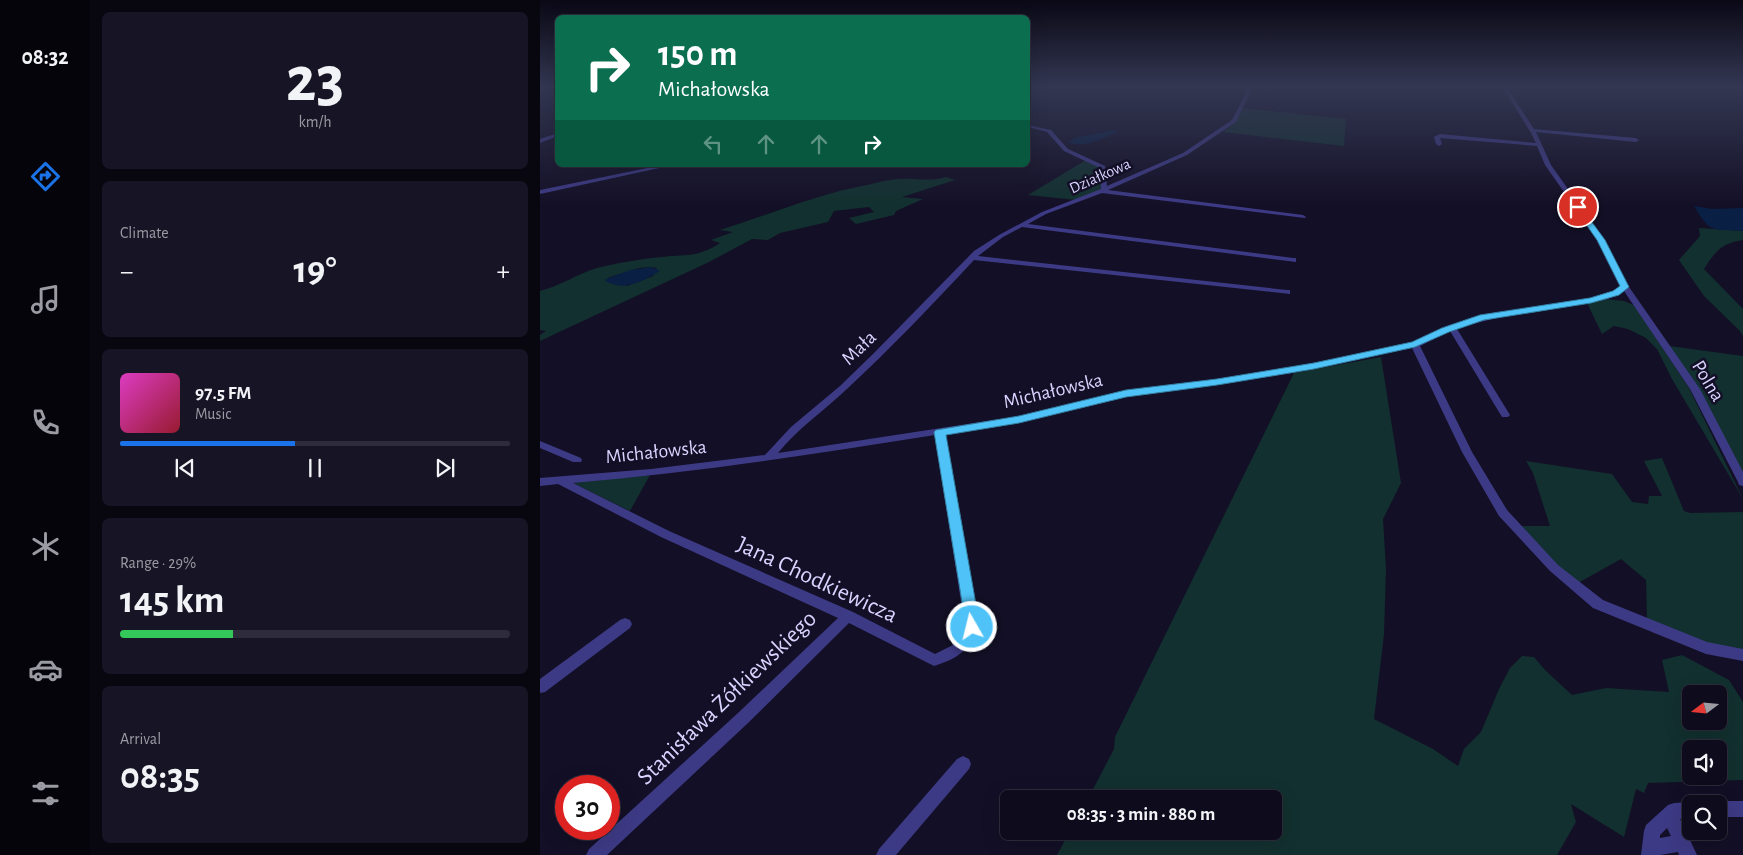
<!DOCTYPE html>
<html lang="en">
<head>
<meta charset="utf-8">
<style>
	:root { --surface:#0e0b1c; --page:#171425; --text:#f1f3f6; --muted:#9b9ba3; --line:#2e2b3b; --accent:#1a73e8 }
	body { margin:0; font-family:"Alegreya Sans",sans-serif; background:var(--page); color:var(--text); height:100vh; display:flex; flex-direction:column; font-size:19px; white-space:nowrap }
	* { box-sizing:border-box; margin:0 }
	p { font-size:16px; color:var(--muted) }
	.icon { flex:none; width:28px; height:28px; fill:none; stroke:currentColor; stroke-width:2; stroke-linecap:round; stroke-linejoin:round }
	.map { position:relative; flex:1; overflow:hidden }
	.side { display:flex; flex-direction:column; gap:12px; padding:12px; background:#08060f; width:450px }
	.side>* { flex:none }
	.guide { position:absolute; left:15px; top:15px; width:475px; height:152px; border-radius:8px; box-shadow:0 5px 20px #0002,0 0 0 1px var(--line); background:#0b6e4f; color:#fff; overflow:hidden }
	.needle { width:32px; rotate:254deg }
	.tools { position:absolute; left:1142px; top:685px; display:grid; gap:10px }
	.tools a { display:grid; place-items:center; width:45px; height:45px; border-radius:8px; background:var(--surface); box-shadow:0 5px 20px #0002,0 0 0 1px var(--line); font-size:25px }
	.speed { position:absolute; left:15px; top:775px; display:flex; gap:10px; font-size:25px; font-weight:700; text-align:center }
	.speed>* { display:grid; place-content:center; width:65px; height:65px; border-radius:50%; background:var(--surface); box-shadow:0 5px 20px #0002,0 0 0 1px var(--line); line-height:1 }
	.speed .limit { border:8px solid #d22; background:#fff; color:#111 }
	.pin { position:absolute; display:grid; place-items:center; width:42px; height:42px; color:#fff; margin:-21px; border:2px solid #fff; border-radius:50%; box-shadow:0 1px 5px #0007 }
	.me { position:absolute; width:55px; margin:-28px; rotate:352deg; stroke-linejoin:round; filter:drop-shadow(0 0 4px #0008) }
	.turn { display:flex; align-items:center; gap:18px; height:105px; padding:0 20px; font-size:22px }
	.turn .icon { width:65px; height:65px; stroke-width:2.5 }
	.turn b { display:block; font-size:35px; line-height:42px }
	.lanes { display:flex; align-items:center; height:48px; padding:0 20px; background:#0003; justify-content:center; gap:25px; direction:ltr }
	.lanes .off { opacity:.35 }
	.big { font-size:38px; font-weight:700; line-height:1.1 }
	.side .card { flex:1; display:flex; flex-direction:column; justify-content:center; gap:8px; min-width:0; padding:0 18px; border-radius:8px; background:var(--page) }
	.side .dial { align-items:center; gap:0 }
	.dial b { font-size:65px; line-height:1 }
	.song { display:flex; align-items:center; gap:15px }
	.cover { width:60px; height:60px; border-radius:8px; background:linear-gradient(135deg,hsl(310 70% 55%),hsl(350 70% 35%)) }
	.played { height:5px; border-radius:2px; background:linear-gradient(90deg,var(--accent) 45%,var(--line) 45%) }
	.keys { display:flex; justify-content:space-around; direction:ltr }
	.heat { display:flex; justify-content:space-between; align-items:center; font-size:28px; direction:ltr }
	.charge { height:8px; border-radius:4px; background:linear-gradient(90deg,#34c759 29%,var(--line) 0) }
	.trip { position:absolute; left:460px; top:790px; width:282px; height:50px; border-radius:8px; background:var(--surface); box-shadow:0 5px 20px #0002,0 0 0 1px var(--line); font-weight:700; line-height:50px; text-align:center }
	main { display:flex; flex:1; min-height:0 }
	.dock { display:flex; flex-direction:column; width:90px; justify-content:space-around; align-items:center; background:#06040b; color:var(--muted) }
	.dock .icon { width:35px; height:35px }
	.dock .current { color:var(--accent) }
	.dock b { font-size:22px; color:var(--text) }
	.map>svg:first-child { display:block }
	.green { fill:#12302f; fill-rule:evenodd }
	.water { fill:#0a1f44 }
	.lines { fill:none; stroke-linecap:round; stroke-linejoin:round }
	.street { fill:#3d3a85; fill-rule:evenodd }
	.route { fill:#4fc3f7; stroke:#337fa1 }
	.labels { text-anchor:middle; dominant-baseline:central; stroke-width:5; stroke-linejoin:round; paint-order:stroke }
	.far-street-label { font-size:16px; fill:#d9d4ff; stroke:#130f26 }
	.street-label { font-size:20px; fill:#d9d4ff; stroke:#130f26 }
	.near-street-label { font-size:24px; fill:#d9d4ff; stroke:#130f26 }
</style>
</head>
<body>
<main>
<nav class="dock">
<b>08:32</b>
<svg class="icon current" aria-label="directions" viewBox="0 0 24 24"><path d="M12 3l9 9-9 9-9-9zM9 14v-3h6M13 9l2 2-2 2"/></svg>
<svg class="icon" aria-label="music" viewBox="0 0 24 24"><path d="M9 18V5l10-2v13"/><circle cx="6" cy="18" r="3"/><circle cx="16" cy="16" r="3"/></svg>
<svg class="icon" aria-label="phone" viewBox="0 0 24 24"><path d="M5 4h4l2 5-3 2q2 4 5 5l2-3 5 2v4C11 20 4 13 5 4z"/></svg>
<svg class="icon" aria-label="climate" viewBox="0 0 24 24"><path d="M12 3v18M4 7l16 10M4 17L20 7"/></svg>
<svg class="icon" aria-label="car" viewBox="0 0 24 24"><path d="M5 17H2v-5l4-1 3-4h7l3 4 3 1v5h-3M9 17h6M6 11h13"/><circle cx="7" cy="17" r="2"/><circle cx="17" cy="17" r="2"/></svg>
<svg class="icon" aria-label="filters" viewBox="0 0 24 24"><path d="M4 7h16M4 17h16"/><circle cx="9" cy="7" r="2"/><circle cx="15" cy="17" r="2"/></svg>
</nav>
<section class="side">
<div class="card dial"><b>23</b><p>km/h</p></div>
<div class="card"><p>Climate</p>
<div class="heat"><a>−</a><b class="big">19°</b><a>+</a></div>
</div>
<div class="card">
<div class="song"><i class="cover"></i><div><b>97.5 FM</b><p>Music</p></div></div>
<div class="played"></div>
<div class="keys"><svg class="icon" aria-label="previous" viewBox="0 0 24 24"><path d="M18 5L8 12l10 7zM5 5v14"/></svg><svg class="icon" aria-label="pause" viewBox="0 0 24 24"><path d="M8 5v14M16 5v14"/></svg><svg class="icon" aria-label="next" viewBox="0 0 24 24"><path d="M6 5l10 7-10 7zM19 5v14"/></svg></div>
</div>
<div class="card"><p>Range · 29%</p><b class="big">145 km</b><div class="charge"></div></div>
<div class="card"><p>Arrival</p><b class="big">08:35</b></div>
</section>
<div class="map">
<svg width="1203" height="855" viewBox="0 0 1203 855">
	<rect width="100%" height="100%" fill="#130f26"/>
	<!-- green -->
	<path class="green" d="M 702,108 L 806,119 L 804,146 L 683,132 L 696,122 Z
		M 546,160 L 561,167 L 561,190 L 536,200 L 488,195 Z
		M 406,177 L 415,180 L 362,197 L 383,199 L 356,211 L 354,215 L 316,224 L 309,218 L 334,212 L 329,207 L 294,211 L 288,222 L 240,233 L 228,240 L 212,239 L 169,262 L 0,341 L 0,335 L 6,331 L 0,330 L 0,291 C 20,286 37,274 57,268 C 77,263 101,259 122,257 C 147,254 157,258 180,243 L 171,240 L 193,232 L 180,230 C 229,215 277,194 327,185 C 340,182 355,178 369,179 C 383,179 393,181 406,177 ZM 111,267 L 117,268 L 113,276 L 87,286 L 67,278 L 99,268 Z
		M 1159,228 L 1203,231 L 1203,240 C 1181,243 1175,252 1164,269 L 1203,309 L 1203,336 L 1200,331 L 1164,296 L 1139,260 L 1160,236 Z
		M 1065,299 L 1084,301 L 1094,305 L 1149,388 L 1203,499 L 1132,379 L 1117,349 L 1106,338 L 1088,329 L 1074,326 L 1062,334 L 1047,303 Z
		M 1129,346 L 1203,356 L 1203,473 Z
		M 841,357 L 861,483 L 843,519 L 846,569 L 844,634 L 834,719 L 893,749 L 918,766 L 924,749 L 941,732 L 959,689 L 970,668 L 982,656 L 994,657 L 1005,670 L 1032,695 L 1066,688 L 1129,692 L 1122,660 L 1142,655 L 1189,680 L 1203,702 L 1203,780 L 1108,783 L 1104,793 L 1096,789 L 1084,837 L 1031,804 L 1036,822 L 1017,855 L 517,855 L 530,831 L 734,831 L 734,799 L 548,799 L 574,749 L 575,737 L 754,373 ZM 1151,694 L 1179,694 L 1179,721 L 1151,721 ZM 1151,749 L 1179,749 L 1179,776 L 1151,776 Z
		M 1122,458 L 1144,511 L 1150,513 L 1203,512 L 1203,652 L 1165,645 L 1107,621 L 1106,580 L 1081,559 L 1038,583 L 1017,565 L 981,526 L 1010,526 L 993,473 L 986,461 L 1072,474 L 1092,502 L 1108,504 L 1109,496 L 1122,496 L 1104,461 Z
		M 110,475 L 90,511 L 33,483 Z"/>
	<!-- water -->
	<path class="water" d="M 573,130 L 578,132 C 564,137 543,150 528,142 L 534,138 Z
		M 1154,206 L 1172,209 L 1203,208 L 1203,231 C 1173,229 1170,234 1154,206 Z
		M 111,267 L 120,271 C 103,281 83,293 64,280 L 90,270 Z"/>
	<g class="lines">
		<!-- street -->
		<path class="street" d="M 706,86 L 710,86 L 711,91 L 696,122 L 647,155 L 568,190 L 763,215 L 766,217 L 765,218 L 562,193 L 506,214 L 488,224 L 753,258 L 756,258 L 756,262 L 482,227 L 463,237 L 438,256 L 747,290 L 750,290 L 750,294 L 434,260 C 393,304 352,347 308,388 C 285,410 258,428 238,453 L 479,416 L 586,391 L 677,379 L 757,366 L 872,343 L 909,325 L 943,315 L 1050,298 L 1073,291 L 1081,286 L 1058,240 L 1005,165 L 997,146 L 900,138 L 902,144 L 899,146 L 896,144 L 894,137 L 900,134 L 996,143 L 991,133 L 962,86 L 966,86 L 994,129 L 1096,138 L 1099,140 L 1096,142 L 996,132 L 1011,165 L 1064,240 L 1089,287 L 1160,389 L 1203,472 L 1203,486 L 1199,485 L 1198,482 L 1150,389 L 1084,291 C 1067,303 1040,304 1020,307 C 984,313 952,317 917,329 L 970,415 L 968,417 L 962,417 L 910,331 L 880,346 L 932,452 L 967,510 L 1018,565 L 1063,600 L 1167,642 L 1203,649 L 1203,661 L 1166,654 L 1053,608 L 1010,571 L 959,516 L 922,452 L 872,348 L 757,372 L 677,385 L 586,397 L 479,422 L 405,434 L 439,627 C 428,651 419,658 394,666 L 309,623 L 208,723 L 67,855 L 46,855 L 49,849 L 198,713 L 298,618 L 121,537 L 18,484 L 0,486 L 0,478 L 111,469 L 225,455 L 251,427 L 300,386 L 334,353 L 434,251 L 459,235 L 502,212 L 561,189 L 560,168 L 524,151 L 507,132 L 488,127 L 488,125 L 511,130 L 528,149 L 565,166 L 567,186 L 643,153 L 692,120 L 707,91 ZM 395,435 L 425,627 L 413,645 L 395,654 L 313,612 L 129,531 L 33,483 C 155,473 275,454 395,435 Z
			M 18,133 L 18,136 L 0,143 L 0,139 Z
			M 122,165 L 133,165 L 0,194 L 0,190 Z
			M 0,441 L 41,458 L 42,460 L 41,462 L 33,462 L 0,448 Z
			M 85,618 L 90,620 L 92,624 L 90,628 L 5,692 L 0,693 L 0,679 L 80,620 Z
			M 423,756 L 429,759 L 431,764 L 429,769 L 356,855 L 336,855 L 339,849 L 417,759 Z
			M 1179,801 L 1203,801 L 1203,817 L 1179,817 L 1179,804 L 1173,804 Z
			M 1151,802 L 1156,804 L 1151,804 L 1151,818 L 1140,819 L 1157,855 L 1139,855 L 1138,852 L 1120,855 L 1101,855 L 1104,831 L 1106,825 L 1128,805 L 1134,803 ZM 1127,828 L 1131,836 L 1120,838 L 1120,835 Z"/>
	</g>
	<!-- sky -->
	<linearGradient id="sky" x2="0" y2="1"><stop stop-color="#0a0815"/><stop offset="0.42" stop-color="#333752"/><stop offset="1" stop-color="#333752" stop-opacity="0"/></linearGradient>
	<rect width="1203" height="206" fill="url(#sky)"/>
	<!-- route -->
	<path class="route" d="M 1038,205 L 1040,206 L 1065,240 L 1089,287 L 1079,295 L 1051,303 L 944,320 L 909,332 L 875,347 L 774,369 L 677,385 L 586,397 L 479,423 L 406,435 L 440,627 L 438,632 L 432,634 L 427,632 L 394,432 L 396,430 L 479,416 L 586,390 L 677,379 L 774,363 L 872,342 L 902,328 L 940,315 L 1050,298 L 1073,291 L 1080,286 L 1057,240 L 1034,207 Z"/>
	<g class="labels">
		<!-- far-street labels -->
		<g class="far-street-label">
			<text transform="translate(560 176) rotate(-24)">Działkowa</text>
		</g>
		<!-- street labels -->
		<g class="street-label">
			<text transform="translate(319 348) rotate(-44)">Mała</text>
			<text transform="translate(1168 381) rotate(59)">Polna</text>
			<text transform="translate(513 391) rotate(-13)">Michałowska</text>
			<text transform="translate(116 452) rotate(-6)">Michałowska</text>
		</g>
		<!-- near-street labels -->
		<g class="near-street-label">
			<text transform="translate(277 580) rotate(25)">Jana Chodkiewicza</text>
			<text transform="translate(187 698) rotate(-44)">Stanisława Żółkiewskiego</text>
		</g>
	</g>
</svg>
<div class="tools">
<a><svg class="needle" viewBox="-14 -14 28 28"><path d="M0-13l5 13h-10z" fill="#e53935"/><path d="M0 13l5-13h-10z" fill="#9b9ba3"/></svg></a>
<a><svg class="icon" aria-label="sound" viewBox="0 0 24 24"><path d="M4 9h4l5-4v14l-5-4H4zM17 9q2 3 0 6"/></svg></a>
<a><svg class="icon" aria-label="search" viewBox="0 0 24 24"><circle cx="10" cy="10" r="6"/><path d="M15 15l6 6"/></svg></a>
</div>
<div class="speed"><div class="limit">30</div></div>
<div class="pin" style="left:1038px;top:207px;background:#d93025"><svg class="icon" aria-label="arrive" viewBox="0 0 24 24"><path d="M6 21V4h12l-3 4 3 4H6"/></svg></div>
<svg class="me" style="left:432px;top:627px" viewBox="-20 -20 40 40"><circle r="17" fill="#4fc3f7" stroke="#fff" stroke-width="3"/><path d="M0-11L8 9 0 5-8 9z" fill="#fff"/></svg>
<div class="trip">08:35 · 3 min · 880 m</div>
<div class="guide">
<div class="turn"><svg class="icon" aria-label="right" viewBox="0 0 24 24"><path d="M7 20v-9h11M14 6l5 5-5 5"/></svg><div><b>150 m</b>Michałowska</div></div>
<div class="lanes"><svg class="icon off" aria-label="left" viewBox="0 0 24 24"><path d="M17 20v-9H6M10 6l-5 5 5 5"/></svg><svg class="icon off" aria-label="ahead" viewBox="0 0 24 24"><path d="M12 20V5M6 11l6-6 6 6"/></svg><svg class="icon off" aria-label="ahead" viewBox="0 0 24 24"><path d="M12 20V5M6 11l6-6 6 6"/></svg><svg class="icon" aria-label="right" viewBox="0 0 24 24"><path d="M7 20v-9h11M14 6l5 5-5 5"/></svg></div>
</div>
</div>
</main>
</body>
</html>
